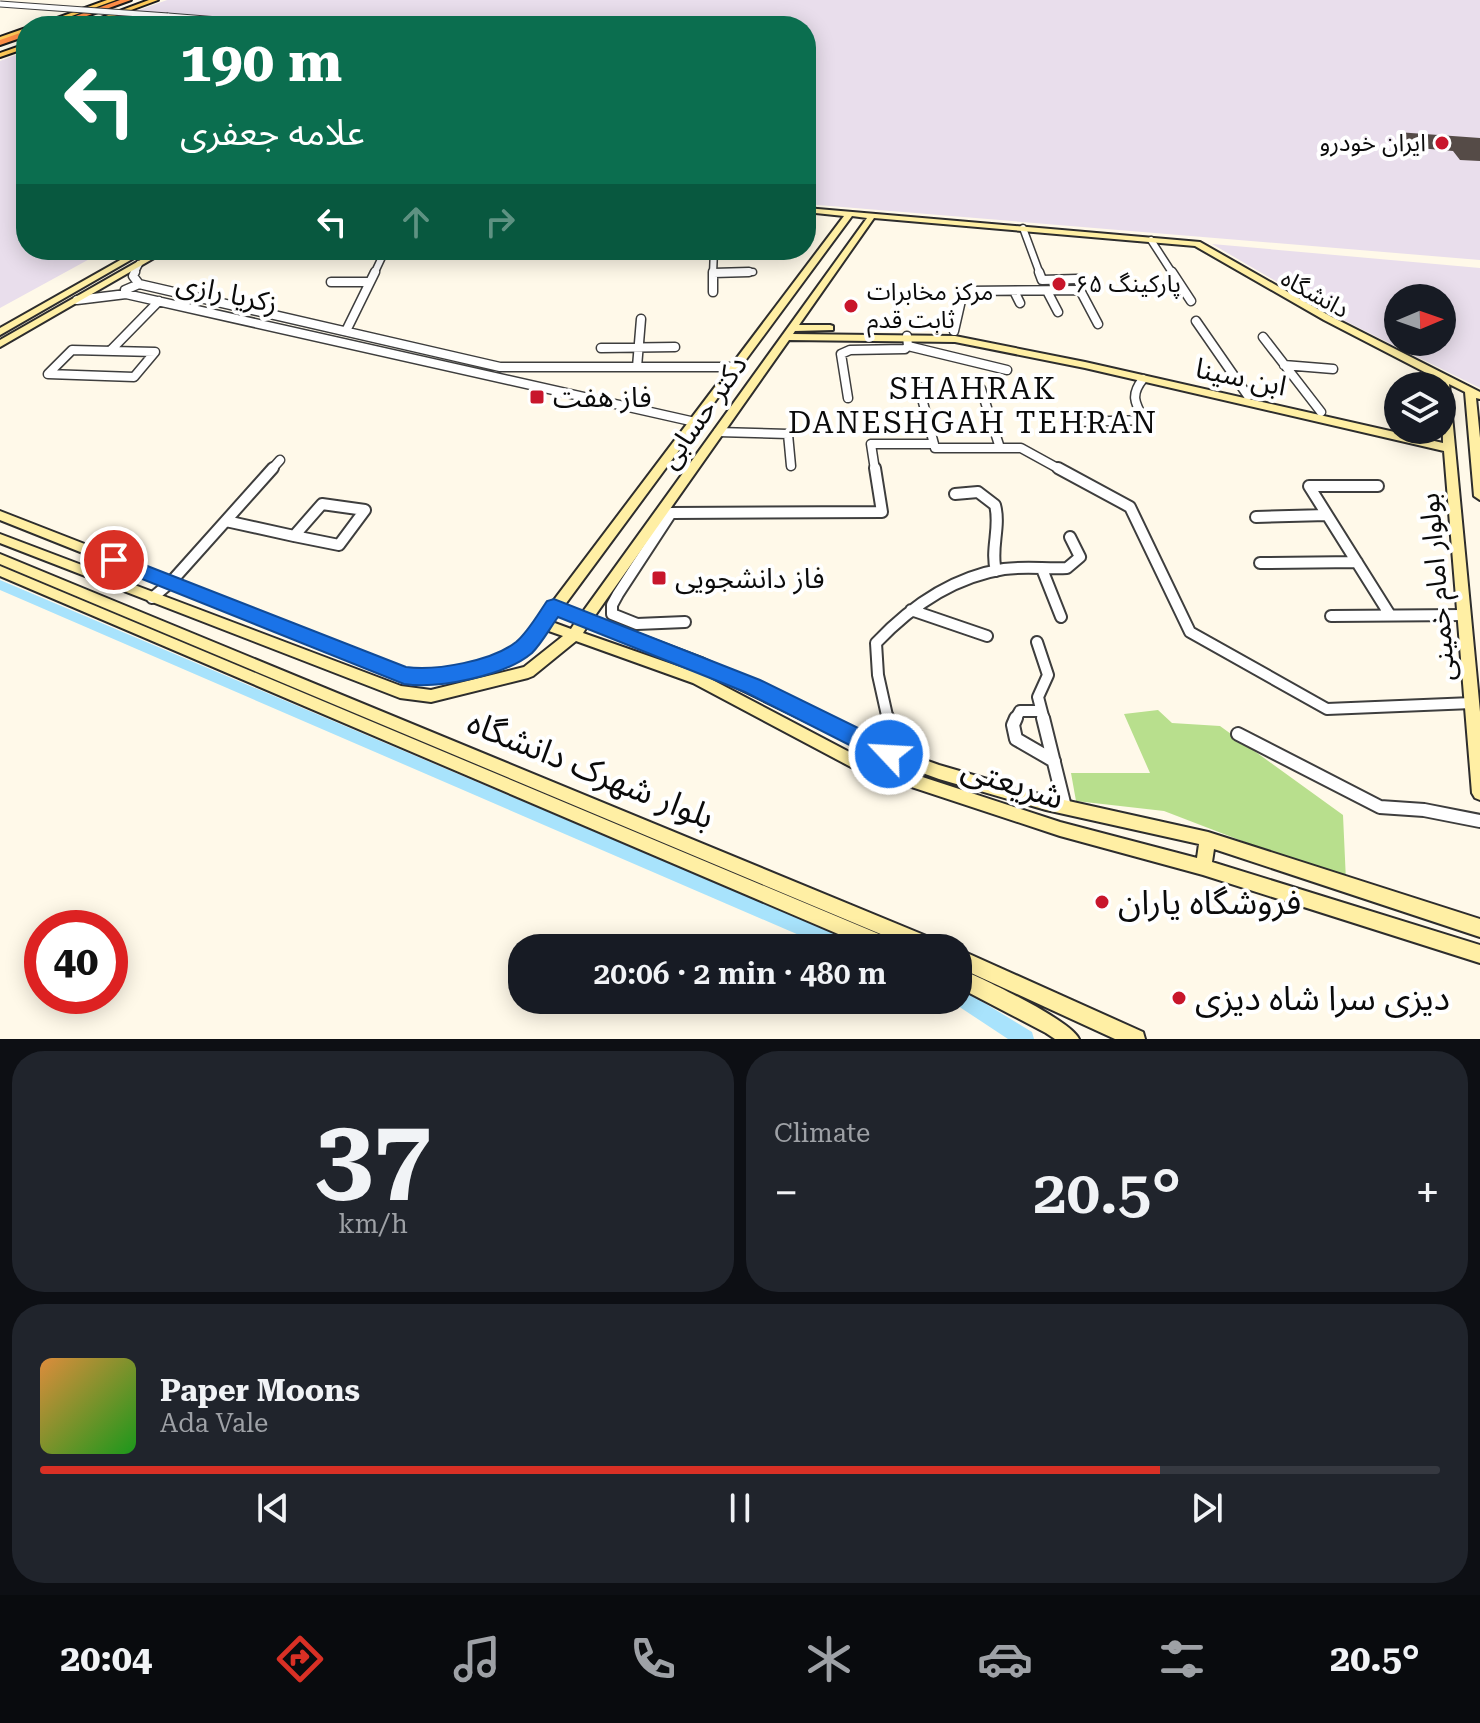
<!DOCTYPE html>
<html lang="en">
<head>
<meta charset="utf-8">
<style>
	:root { --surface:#171b24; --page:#20242c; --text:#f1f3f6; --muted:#9ea1a6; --line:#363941; --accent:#d93025 }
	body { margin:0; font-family:"Roboto Serif","Noto Sans Arabic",serif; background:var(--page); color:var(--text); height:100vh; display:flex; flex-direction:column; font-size:30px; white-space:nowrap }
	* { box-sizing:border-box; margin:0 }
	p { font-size:26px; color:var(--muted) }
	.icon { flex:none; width:44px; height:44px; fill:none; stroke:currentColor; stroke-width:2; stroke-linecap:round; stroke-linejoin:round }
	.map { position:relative; height:1039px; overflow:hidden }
	.panel { display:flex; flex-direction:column; gap:12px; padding:12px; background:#0d0f14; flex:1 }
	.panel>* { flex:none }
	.hud { position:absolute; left:16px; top:16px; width:800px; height:244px; border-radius:32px; box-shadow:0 4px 20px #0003; background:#0b6e4f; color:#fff; overflow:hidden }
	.needle { width:52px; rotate:88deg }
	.controls { position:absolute; left:1384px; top:284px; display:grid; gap:16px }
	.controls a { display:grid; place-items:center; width:72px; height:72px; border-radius:50%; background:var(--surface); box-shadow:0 4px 20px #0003; font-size:40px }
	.speed { position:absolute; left:24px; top:910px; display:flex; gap:16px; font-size:40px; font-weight:700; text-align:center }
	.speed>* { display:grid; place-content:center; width:104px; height:104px; border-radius:50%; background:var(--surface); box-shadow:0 4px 20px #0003; line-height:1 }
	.speed .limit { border:12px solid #d22; background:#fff; color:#111 }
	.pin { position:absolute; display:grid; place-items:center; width:68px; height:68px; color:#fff; margin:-34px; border:4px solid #fff; border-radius:50%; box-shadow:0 2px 8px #0007 }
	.me { position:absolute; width:88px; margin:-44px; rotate:295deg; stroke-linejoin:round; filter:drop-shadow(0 0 6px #0008) }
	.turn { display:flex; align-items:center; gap:28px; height:168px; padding:0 32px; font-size:36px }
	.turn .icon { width:104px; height:104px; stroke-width:2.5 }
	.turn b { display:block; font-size:56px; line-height:68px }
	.lanes { display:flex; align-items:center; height:76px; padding:0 32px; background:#0003; justify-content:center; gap:40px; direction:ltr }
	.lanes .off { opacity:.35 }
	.big { font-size:60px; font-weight:600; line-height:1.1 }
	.panel .card { flex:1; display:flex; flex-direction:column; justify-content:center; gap:12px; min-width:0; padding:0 28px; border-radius:32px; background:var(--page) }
	.panel .dial { align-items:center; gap:0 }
	.dial b { font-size:104px; line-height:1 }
	.song { display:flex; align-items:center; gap:24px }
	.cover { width:96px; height:96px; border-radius:12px; background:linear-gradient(135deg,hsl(30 70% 55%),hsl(120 70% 35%)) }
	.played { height:8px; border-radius:4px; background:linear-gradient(90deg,var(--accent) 80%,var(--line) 80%) }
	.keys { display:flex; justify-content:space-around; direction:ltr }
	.heat { display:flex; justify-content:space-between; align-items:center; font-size:44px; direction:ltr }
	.panel .tiles { flex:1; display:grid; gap:12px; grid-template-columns:1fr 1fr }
	.card:last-child { grid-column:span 2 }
	.trip { position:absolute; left:508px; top:934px; width:464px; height:80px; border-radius:32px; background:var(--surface); box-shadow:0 4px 20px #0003; font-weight:600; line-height:80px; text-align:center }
	.menu { display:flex; height:128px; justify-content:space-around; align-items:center; background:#090b0e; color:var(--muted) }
	.menu .icon { width:56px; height:56px }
	.menu .active { color:var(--accent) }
	.menu b { font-size:36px; color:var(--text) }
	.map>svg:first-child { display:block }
	.industrial { fill:#e9deec; fill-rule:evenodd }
	.forest { fill:#b8df8d }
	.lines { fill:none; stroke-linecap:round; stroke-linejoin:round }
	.canal { fill:#a8e3fc; fill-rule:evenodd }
	.building { fill:#554b47 }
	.street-far4-casing { stroke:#3e3e3e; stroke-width:7 }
	.street-far3-casing { stroke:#3e3e3e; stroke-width:9 }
	.street-far2-casing { stroke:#3e3e3e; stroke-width:11 }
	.street-far1-casing { stroke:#3e3e3e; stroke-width:14 }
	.street-casing { stroke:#3e3e3e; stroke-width:16 }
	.secondary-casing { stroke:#2d2d2d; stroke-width:4 }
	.primary-casing { stroke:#1c1c1c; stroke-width:4 }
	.highway-casing { stroke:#1c1c1c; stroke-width:4 }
	.street-far4 { stroke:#fff; stroke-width:5 }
	.street-far3 { stroke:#fff; stroke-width:6 }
	.street-far2 { stroke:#fff; stroke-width:8 }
	.street-far1 { stroke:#fff; stroke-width:10 }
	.street { stroke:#fff; stroke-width:12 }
	.secondary { fill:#ffefa4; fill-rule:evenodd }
	.primary { fill:#ffcb59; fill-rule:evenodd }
	.highway { fill:#ff8e47; fill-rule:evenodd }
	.street-bridge-casing { stroke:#3e3e3e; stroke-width:7; stroke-linecap:butt }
	.street-bridge { stroke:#fff; stroke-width:5 }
	.route { fill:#1a73e8; stroke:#114b97; stroke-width:2 }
	.poi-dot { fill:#c8162b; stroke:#fff; stroke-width:3 }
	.labels { text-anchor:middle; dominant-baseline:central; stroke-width:8; stroke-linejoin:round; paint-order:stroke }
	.far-poi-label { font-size:24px; fill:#0b0b0b; stroke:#fff; text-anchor:start }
	.far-street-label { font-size:24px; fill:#0b0b0b; stroke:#fff }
	.street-label { font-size:28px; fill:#0b0b0b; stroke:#fff }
	.poi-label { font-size:28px; fill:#0b0b0b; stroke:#fff; text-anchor:start }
	.neighbourhood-label { font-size:30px; letter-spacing:2px; fill:#0b0b0b; stroke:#fff }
	.near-street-label { font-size:34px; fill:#0b0b0b; stroke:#fff }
	.near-poi-label { font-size:34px; fill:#0b0b0b; stroke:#fff; text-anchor:start }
</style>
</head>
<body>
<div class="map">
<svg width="1480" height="1039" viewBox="0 0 1480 1039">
	<rect width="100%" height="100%" fill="#fff9e9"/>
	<!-- industrial -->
	<path class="industrial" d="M 167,0 L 1480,0 L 1480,260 L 806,204 L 806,26 L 95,26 Z
		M 26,51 L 26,250 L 106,250 L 0,308 L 0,61 Z
		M 1212,244 L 1480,268 L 1480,388 L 1339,318 ZM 1398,298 L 1442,298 L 1442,342 L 1398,342 Z"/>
	<!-- forest -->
	<path class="forest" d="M 1158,710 L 1172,723 L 1220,726 L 1343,815 L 1346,881 L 1164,811 L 1076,801 L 1071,773 L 1150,773 L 1124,714 Z"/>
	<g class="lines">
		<!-- canal -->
		<path class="canal" d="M 0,580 L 855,942 L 858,948 L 829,948 L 0,590 Z
			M 958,987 L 1032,1032 L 1034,1039 L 1008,1039 L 952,1002 L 951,1000 L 958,1000 Z"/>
	</g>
	<!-- building -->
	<path class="building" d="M 1397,132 L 1480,138 L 1480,161 L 1460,160 L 1453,151 L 1407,147 Z"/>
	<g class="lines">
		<!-- street-far4 casing -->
		<g class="street-far4-casing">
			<path id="street-far4" d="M 168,16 L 295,26"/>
		</g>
		<!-- street-far3 casing -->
		<g class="street-far3-casing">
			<path id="street-far3" d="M 1023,228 L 1040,274
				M 1151,240 L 1173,274
				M 713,273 L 753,272
				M 134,274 L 139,264
				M 374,274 L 382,257
				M 713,274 L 714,250"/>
		</g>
		<!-- street-far2 casing -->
		<g class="street-far2-casing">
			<path id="street-far2" d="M 135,272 L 133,276 L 139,284
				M 1039,272 L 1042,280 L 1077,279
				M 1172,272 L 1191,301
				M 713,273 L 749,272
				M 331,282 L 370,282
				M 1014,291 L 1020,303
				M 1047,291 L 1058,312
				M 713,292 L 713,272
				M 126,294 L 125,290 L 139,284 L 500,367 L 737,367
				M 77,300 L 126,294 L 695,422
				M 1196,321 L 1248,396
				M 346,331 L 375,272
				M 954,331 L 962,296 L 968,291 L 1080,290 L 1098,324
				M 1263,337 L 1321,412
				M 908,346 L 1007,370
				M 601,348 L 675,347
				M 72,350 L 155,352 L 134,377 L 48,374 Z
				M 111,350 L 159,301
				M 1284,365 L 1333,369
				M 637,367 L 641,319
				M 919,387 L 935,448 L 1021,448 L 1061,470
				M 981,389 L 1000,448
				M 848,398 L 841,354 L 850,350 L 905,349 L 908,346 L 907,336
				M 1077,422 L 1144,420 C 1135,403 1130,395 1143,379
				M 718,432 L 788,434 L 791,466
				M 271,470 L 280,460
				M 875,470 L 871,444 L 934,444"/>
		</g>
		<!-- street-far1 casing -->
		<g class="street-far1-casing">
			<path id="street-far1" d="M 1058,468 L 1130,507 L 1190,632 L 1327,709 L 1472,703
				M 1378,486 L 1309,486 L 1390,615
				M 955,494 L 978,492 L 995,505 C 1001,527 990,549 996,571
				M 322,504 L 365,510 L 339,545 L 294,536 Z
				M 1256,517 L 1327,515
				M 226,521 L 294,536
				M 1260,563 L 1357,562
				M 1042,569 L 1061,617
				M 152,598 L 171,582 L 273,468
				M 911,610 L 987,636
				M 1331,616 L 1464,615
				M 685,622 L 637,624 L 612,614 L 612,605 L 618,594 L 671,513 L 882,512 L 875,468
				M 1037,642 L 1048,675 L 1038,697 L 1044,720
				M 888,720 L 878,675 L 876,643 C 911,606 953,577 1004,569 C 1025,566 1046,569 1067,568 L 1080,557 L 1070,537
				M 1015,720 L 1020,711 L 1040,711"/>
		</g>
		<!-- street casing -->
		<g class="street-casing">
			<path id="street" d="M 888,718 L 889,754
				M 1016,718 L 1013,725 L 1016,739 L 1054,761
				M 1043,718 L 1065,807
				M 1238,734 L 1380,807 L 1424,810 L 1480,821"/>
		</g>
		<!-- secondary casing -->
		<g class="secondary-casing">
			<path id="secondary" d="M 806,208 L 1200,242 L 1330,316 L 1480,392 L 1480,399 L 1476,398 L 1480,438 L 1480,500 L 1474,496 L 1465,392 L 1449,384 L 1480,712 L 1480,800 L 1475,798 L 1472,793 L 1444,451 L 1085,368 L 955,342 L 789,340 L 594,617 L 702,658 L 894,749 L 939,765 L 1046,796 L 1208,832 L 1480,919 L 1480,937 L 1214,849 L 1212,862 L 1480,945 L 1480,963 L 1203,875 L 1060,836 L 851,767 L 693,683 L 576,641 L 533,676 L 528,678 L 431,702 L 400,698 L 0,543 L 0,534 L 401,686 L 431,690 L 524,667 L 563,636 L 546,630 C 513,675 457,686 404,681 L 0,520 L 0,511 L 405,669 C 448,674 499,668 529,633 L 844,216 L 806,212 ZM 852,216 L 867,218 L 582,613 L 564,606 ZM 874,218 L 1195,246 L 1324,320 L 1438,379 L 1439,386 L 1442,386 L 1443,443 L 1085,362 L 955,336 L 793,334 L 795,331 L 833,330 L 833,326 L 830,325 L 799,325 ZM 558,614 L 576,621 L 571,629 L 552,622 ZM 588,625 L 692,666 L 884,759 L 939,779 L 1046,810 L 1199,844 L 1197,858 L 1060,822 L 855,755 L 703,675 L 583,633 Z
				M 138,250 L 148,250 L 0,335 L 0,328 Z
				M 158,250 L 168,250 L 0,347 L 0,340 Z
				M 0,554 L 941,942 L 944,948 L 914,948 L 0,564 Z
				M 0,566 L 898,942 L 901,948 L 871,948 L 0,576 Z
				M 958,949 L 1143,1032 L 1145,1039 L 1115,1039 L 958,967 Z
				M 958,968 C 981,978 1071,1020 1079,1039 L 1055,1039 L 1046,1033 L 958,987 Z"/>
		</g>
		<!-- primary casing -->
		<g class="primary-casing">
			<path id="primary" d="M 107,0 L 116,0 L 44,26 L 35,26 Z
				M 149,0 L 158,0 L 88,26 L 79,26 Z
				M 26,28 L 26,32 L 0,41 L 0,37 Z
				M 26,44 L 26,48 L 0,57 L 0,53 Z"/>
		</g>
		<!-- highway casing -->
		<g class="highway-casing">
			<path id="highway" d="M 120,0 L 131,0 L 59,26 L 48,26 Z
				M 26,31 L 26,36 L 0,45 L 0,40 Z"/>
		</g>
		<!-- street-far4 -->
		<use href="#street-far4" class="street-far4"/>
		<!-- street-far3 -->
		<use href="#street-far3" class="street-far3"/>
		<!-- street-far2 -->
		<use href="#street-far2" class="street-far2"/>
		<!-- street-far1 -->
		<use href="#street-far1" class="street-far1"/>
		<!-- street -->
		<use href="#street" class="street"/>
		<!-- secondary -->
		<use href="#secondary" class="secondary"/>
		<!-- primary -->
		<use href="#primary" class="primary"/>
		<!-- highway -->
		<use href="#highway" class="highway"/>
		<!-- street-bridge casing -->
		<g class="street-bridge-casing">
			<path id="street-bridge" d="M 0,4 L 168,16"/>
		</g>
		<!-- street-bridge -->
		<use href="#street-bridge" class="street-bridge"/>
	</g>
	<!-- route -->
	<path class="route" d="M 114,553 L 406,667 C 436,671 492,661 516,642 C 528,632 538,614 547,601 L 554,599 L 760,680 L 897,747 L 901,754 L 897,761 L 889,764 L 881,761 L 745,692 L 558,617 C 550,628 542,643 532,653 C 505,676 438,689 404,684 L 107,565 L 104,560 Z"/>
	<!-- markers -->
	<g class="poi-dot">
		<circle cx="1442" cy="143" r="8"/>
		<circle cx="1059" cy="284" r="8"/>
		<circle cx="851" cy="306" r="8"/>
		<rect x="529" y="389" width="16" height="16" rx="4"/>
		<rect x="651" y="570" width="16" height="16" rx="4"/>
		<circle cx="1102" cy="902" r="8"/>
		<circle cx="1179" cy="998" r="8"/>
	</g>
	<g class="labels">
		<!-- far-poi labels -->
		<g class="far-poi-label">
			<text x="1426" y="143" text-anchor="end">ایران خودرو</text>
			<text x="1075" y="284">پارکینگ ۶۵</text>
			<text x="867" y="292">مرکز مخابرات<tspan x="867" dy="28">ثابت قدم</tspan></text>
		</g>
		<!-- far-street labels -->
		<g class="far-street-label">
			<text transform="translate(1315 294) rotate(29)">دانشگاه</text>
		</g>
		<!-- street labels -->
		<g class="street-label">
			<text transform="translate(227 293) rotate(12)">زکریا رازی</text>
			<text transform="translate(1241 377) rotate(12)">ابن سینا</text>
			<text transform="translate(703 412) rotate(-55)">دکتر حسابی</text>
			<text transform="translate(1437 587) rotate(-95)">بولوار امام خمینی</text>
		</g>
		<!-- poi labels -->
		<g class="poi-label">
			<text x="553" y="397">فاز هفت</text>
			<text x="675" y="578">فاز دانشجویی</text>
		</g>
		<!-- neighbourhood labels -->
		<g class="neighbourhood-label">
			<text x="973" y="388">SHAHRAK<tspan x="973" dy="34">DANESHGAH TEHRAN</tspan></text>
		</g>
		<!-- near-street labels -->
		<g class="near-street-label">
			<text transform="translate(591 769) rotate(22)">بلوار شهرک دانشگاه</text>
			<text transform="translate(1013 782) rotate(18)">شریعتی</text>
		</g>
		<!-- near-poi labels -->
		<g class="near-poi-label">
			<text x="1118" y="902">فروشگاه یاران</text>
			<text x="1195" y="998">دیزی سرا شاه دیزی</text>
		</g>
	</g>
</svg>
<div class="controls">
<a><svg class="needle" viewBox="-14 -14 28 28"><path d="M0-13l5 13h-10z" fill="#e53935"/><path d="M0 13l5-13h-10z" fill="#9ea1a6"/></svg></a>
<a><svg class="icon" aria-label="layers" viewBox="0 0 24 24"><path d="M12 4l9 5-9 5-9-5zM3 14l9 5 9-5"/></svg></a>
</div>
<div class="speed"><div class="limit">40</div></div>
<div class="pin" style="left:114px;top:560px;background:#d93025"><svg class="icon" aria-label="arrive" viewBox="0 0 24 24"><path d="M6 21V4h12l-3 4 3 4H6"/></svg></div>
<svg class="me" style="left:889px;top:754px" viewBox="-20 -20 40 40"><circle r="17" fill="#1a73e8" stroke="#fff" stroke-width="3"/><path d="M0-11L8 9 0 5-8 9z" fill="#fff"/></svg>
<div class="trip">20:06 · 2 min · 480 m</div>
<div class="hud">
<div class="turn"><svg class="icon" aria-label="left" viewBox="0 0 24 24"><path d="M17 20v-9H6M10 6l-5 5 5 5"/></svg><div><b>190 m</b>علامه جعفری</div></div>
<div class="lanes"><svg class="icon" aria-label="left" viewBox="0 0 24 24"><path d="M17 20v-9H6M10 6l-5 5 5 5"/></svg><svg class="icon off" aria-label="ahead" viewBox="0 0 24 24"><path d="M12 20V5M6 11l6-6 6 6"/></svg><svg class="icon off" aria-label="right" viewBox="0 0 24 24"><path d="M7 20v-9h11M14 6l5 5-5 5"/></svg></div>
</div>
</div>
<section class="panel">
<div class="tiles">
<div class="card dial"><b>37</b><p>km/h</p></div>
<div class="card"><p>Climate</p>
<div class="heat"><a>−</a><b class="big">20.5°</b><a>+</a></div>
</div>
<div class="card">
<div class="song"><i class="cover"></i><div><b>Paper Moons</b><p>Ada Vale</p></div></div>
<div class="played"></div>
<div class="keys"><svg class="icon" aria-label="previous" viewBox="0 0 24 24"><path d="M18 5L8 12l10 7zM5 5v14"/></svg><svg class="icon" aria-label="pause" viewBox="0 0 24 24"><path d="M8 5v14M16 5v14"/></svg><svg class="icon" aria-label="next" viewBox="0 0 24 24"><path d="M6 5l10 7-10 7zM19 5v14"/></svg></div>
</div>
</div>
</section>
<nav class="menu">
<b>20:04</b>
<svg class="icon active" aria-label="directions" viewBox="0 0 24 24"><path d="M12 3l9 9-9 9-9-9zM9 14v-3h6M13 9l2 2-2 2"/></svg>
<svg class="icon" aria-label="music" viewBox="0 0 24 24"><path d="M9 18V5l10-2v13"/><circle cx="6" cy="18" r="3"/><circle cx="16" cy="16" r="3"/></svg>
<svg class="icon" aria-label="phone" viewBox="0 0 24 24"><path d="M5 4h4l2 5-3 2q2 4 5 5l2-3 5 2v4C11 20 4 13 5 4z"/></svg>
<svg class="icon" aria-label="climate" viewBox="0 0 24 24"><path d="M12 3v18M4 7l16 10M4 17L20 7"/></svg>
<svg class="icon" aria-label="car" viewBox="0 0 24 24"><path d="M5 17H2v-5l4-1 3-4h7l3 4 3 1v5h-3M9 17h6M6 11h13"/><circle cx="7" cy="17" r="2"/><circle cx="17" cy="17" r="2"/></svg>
<svg class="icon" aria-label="filters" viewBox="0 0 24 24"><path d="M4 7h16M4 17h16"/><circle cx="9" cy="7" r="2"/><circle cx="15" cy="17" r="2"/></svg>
<b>20.5°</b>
</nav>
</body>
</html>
